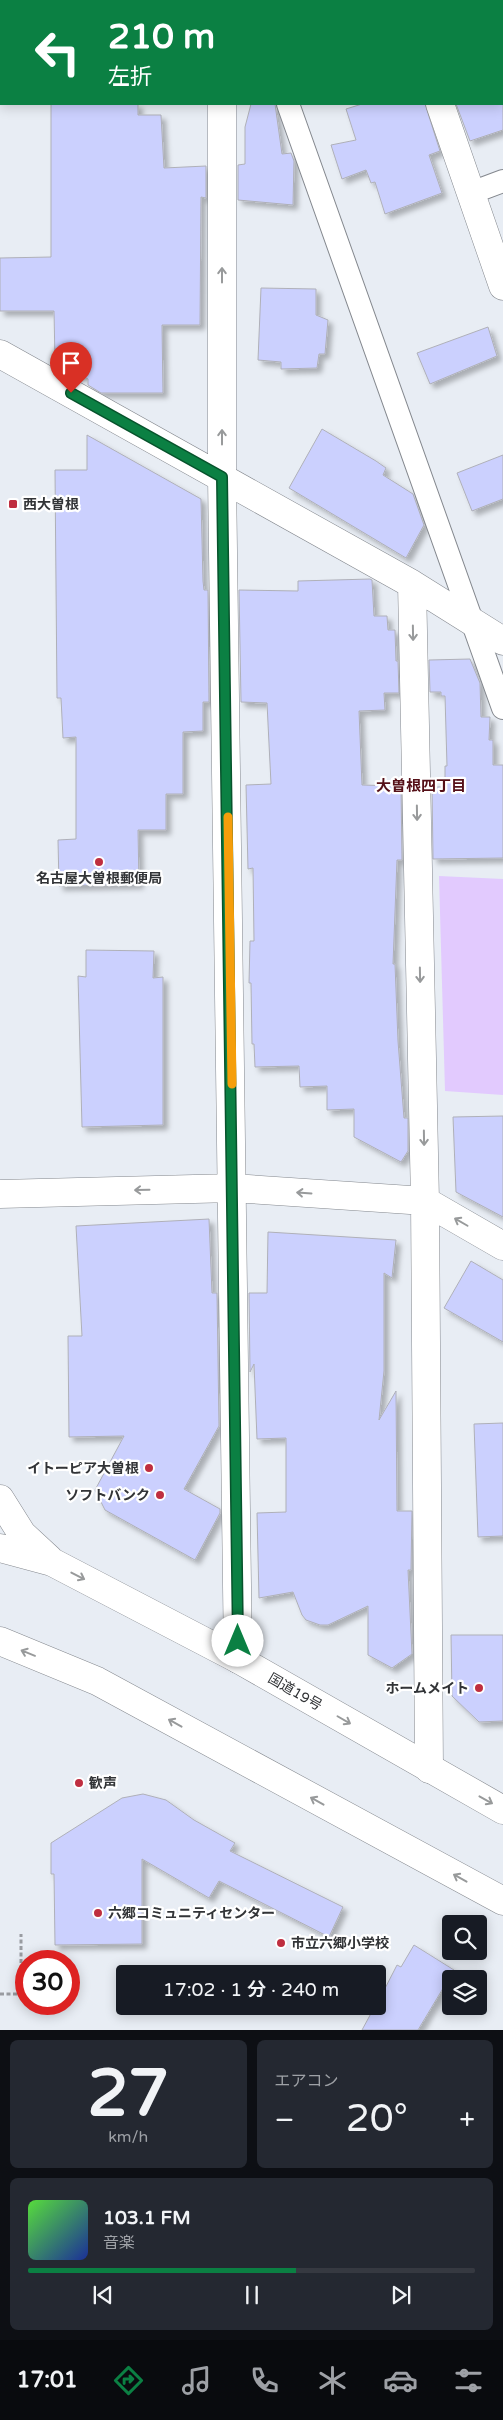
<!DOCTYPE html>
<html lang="ja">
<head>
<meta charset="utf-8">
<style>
	:root { --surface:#171b24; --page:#242831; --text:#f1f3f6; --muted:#9ea1a6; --line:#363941; --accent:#0b8043 }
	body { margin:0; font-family:"Varela Round","Noto Sans JP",sans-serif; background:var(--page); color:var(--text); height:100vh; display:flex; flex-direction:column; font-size:19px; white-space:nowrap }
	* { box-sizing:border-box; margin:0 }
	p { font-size:16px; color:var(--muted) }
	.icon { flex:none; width:28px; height:28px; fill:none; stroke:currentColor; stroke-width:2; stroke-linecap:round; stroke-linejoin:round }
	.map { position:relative; height:2030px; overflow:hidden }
	.sheet { display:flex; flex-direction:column; gap:10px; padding:10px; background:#0d0f14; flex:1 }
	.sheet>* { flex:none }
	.top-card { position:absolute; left:0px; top:0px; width:504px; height:105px; box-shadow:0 2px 12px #0003; background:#0b8043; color:#fff; overflow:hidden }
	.controls { position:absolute; left:442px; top:1915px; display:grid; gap:10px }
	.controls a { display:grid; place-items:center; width:45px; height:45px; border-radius:5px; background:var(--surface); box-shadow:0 2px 12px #0003; font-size:25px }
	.speed { position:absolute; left:15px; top:1950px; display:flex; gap:10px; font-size:25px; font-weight:700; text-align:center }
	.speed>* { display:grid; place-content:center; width:65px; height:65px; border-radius:50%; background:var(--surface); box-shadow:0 2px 12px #0003; line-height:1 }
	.speed .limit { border:8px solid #d22; background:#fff; color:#111 }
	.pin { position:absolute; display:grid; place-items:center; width:42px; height:42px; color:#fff; margin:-51px -21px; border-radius:50% 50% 50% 0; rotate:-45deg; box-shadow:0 0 5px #0007 }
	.pin .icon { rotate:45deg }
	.me { position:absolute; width:55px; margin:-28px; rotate:0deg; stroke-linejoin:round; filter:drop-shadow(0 0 4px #0008) }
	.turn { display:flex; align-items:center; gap:18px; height:105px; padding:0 25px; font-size:22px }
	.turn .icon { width:65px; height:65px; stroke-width:2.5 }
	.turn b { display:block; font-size:35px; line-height:42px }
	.big { font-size:38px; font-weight:600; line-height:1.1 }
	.sheet .widget { flex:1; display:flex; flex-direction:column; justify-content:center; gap:8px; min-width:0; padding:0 18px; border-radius:8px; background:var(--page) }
	.sheet .dial { align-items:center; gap:0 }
	.dial b { font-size:65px; line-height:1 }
	.song { display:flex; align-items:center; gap:15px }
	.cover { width:60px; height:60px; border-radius:8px; background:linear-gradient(135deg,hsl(110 70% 55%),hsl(230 70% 35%)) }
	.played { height:5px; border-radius:2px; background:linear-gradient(90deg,var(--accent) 60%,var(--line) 60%) }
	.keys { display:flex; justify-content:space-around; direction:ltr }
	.heat { display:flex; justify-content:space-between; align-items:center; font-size:28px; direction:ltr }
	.sheet .tiles { flex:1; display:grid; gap:10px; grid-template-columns:1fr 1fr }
	.widget:last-child { grid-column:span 2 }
	.trip { position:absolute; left:116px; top:1965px; width:270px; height:50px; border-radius:5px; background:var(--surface); box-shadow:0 2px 12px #0003; font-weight:600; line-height:50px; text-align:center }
	.tabs { display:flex; height:80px; justify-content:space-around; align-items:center; background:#090b0e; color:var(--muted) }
	.tabs .icon { width:35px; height:35px }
	.tabs .selected { color:var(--accent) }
	.tabs b { font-size:22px; color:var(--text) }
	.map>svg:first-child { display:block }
	.green { fill:#e2cafe }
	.building { fill:#cbd0fe; stroke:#afb0b8; filter:url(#shadow) }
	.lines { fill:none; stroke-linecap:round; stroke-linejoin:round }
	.service-casing { stroke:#84888e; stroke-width:24 }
	.minor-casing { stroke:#84888e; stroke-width:29 }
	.trunk-casing { stroke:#84888e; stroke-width:29 }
	.path { stroke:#999ca1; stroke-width:3; stroke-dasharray:4 2.5; stroke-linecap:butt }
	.service { stroke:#fff; stroke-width:22 }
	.minor { stroke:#fff; stroke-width:28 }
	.trunk { stroke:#fff; stroke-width:28 }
	.oneway { stroke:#989a9b }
	.route-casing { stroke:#07532c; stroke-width:12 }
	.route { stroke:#0b8043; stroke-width:9 }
	.slow { stroke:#f59e0b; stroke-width:9 }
	.poi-dot { fill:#bf2e40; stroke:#fff; stroke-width:2 }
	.labels { text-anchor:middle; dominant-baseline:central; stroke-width:4.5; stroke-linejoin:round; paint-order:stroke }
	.poi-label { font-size:14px; font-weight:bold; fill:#323437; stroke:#fff; text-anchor:start }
	.street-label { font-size:14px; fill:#323437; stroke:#fff }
	.neighbourhood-label { font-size:15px; font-weight:bold; fill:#551018; stroke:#fff }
</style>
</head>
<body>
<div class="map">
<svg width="503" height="2030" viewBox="0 0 503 2030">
	<defs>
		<filter id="shadow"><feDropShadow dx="4.5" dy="4.5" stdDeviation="2.5" flood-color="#0004"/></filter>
	</defs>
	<rect width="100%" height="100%" fill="#e8edf4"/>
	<!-- green -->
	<path class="green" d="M 439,876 L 503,879 L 503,1095 L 445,1091 Z"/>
	<!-- building -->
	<path class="building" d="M 51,104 L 138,104 L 138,115 L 161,115 L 164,168 L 206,166 L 206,198 L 201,197 L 200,325 L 162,325 L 163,393 L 101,393 L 88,385 L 88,379 L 55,362 L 54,311 L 0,311 L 0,258 L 51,257 Z
		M 251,104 L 275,104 L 282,154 L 291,153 L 294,161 L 293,205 L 238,200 L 238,165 L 245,164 L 245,127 Z
		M 362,104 L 425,104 L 440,151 L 429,155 L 442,193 L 385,214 L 375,182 L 371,183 L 366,170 L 342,179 L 331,145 L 356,140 L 346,109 Z
		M 456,104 L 503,104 L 503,130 L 470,141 Z
		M 261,288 L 316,289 L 316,315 L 328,320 L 325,354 L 319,354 L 317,368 L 281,369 L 281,362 L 258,360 Z
		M 488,327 L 497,356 L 430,384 L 417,353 Z
		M 322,429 L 376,461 L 386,468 L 383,475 L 413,494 L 424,525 L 406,558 L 289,488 Z
		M 87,435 L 201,499 L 203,581 L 204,590 L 208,590 L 209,702 L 203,702 L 203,731 L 183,732 L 183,794 L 166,794 L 166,830 L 138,830 L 139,884 L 59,886 L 58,840 L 76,839 L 76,737 L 63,738 L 61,698 L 57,698 L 55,470 L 87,470 Z
		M 503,455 L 503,499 L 472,511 L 457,473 Z
		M 370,579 L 372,580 L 374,616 L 387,616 L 388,630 L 395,630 L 396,661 L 398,661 L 399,693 L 384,693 L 385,710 L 359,711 L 362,785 L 401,786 L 402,860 L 397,860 L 393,964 L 395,964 L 398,1041 L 404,1118 L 408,1118 L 408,1151 L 401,1162 L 354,1137 L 354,1109 L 327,1110 L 327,1086 L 300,1087 L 299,1066 L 255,1067 L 254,1044 L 252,1044 L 251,983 L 249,983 L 250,941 L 254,941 L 253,868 L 248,869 L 246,785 L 271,784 L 267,703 L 241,702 L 239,590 L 298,591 L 298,581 Z
		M 470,659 L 480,683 L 481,717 L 490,717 L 489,740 L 493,740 L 493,765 L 503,765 L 503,858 L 433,859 L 432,787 L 445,787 L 445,766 L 447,766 L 445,696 L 441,696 L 441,692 L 430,692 L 429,660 Z
		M 86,950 L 154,951 L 153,978 L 163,977 L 163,1125 L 82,1127 L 78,976 L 86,977 Z
		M 503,1116 L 503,1217 L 456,1192 L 453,1117 Z
		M 209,1219 L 212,1293 L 217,1293 L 219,1426 L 184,1489 L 220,1509 L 220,1513 L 195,1560 L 105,1510 L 95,1490 L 124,1436 L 69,1437 L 68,1336 L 82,1336 L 76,1226 Z
		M 268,1232 L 396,1240 L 392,1278 L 384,1273 L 384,1371 L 379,1420 L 396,1391 L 397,1511 L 412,1511 L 411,1570 L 408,1570 L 412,1654 L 392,1668 L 368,1655 L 368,1606 L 328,1625 L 320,1625 L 306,1620 L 302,1615 L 293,1592 L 259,1598 L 257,1513 L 286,1512 L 286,1438 L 257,1439 L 254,1364 L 250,1372 L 249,1293 L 267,1293 Z
		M 471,1261 L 503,1280 L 503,1342 L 444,1308 Z
		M 503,1423 L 503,1536 L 478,1537 L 474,1424 Z
		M 451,1635 L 503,1635 L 503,1721 L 479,1722 L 452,1696 Z
		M 143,1794 L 166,1800 L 194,1820 L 235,1843 L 230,1851 L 343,1907 L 329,1937 L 219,1881 L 209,1898 L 142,1859 L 142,1944 L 55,1945 L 54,1874 L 51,1874 L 51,1843 L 122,1798 Z
		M 414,1945 L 454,1970 L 418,2030 L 362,2030 L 375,2006 L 378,2006 L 378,2002 L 397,1965 L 401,1967 Z"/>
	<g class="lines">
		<!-- service casing -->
		<g class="service-casing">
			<path id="service" d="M 288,104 L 503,708
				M 471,193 L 503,181"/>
		</g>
		<!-- minor casing -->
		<g class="minor-casing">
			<path id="minor" d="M 405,0 L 405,1
				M 224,1 L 224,0
				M 222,104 L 222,477 L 238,1659
				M 440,104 L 503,286
				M 0,354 L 412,584 L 503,641
				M 412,584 L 425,1201 L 429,1769
				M 0,1194 L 233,1188 L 425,1201 L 503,1246"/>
		</g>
		<!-- trunk casing -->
		<g class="trunk-casing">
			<path id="trunk" d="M 0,1499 L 22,1534 L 49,1559
				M 0,1548 L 52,1562 L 238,1659 L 503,1810
				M 0,1641 L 97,1681 L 503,1901"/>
		</g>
		<!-- path -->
		<path class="path" d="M 0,1994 L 21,1994 L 21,1934"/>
		<!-- service -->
		<use href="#service" class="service"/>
		<!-- minor -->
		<use href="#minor" class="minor"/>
		<!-- trunk -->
		<use href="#trunk" class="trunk"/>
	</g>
	<!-- one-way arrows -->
	<defs><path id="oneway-shaft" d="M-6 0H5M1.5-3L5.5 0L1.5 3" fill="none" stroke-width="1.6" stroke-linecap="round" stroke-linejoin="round" transform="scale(1.25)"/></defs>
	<g class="oneway">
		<use href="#oneway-shaft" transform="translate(222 275) rotate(-90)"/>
		<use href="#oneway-shaft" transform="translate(222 437) rotate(-90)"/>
		<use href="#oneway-shaft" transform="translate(413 633) rotate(89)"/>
		<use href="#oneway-shaft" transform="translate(417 813) rotate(89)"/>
		<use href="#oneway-shaft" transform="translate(420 975) rotate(89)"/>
		<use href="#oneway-shaft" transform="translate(424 1138) rotate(89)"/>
		<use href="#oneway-shaft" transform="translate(142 1190) rotate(179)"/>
		<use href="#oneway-shaft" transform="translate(304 1193) rotate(-176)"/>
		<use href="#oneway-shaft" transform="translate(461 1222) rotate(-150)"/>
		<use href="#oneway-shaft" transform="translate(78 1576) rotate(27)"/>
		<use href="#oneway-shaft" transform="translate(28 1653) rotate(-158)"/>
		<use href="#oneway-shaft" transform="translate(344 1720) rotate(30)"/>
		<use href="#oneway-shaft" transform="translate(175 1723) rotate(-151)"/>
		<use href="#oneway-shaft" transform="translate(486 1800) rotate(29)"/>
		<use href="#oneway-shaft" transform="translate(317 1801) rotate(-151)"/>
		<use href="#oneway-shaft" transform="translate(460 1878) rotate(-151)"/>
	</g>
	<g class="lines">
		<!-- route casing -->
		<g class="route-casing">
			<path id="route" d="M 71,393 L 222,477 L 238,1641"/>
		</g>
		<!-- route -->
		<use href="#route" class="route"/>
		<!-- slow -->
		<path class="slow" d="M 228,817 L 232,1084"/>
	</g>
	<!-- markers -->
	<g class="poi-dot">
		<rect x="8" y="499" width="10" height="10" rx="2.5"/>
		<circle cx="99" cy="862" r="5"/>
		<circle cx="149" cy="1468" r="5"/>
		<circle cx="160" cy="1495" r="5"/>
		<circle cx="479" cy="1688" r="5"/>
		<circle cx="79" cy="1783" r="5"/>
		<circle cx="98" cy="1913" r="5"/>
		<circle cx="281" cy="1943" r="5"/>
	</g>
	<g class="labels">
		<!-- poi labels -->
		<g class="poi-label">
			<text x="23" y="504">西大曽根</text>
			<text x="99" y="878" text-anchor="middle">名古屋大曽根郵便局</text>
			<text x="139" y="1468" text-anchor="end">イトーピア大曽根</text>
			<text x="150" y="1495" text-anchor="end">ソフトバンク</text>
			<text x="469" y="1688" text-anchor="end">ホームメイト</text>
			<text x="89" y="1783">歓声</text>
			<text x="108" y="1913">六郷コミュニティセンター</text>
			<text x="291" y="1943">市立六郷小学校</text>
		</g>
		<!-- street labels -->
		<g class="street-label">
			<text transform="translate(295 1692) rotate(30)">国道19号</text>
		</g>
		<!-- neighbourhood labels -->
		<g class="neighbourhood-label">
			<text x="421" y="786">大曽根四丁目</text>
		</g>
	</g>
</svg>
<div class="controls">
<a><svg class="icon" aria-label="search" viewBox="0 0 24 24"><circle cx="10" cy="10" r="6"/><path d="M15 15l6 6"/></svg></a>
<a><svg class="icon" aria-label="layers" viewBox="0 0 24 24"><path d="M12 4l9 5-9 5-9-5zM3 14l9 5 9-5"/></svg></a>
</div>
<div class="speed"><div class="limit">30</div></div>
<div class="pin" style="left:71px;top:393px;background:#d93025"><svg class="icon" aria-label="arrive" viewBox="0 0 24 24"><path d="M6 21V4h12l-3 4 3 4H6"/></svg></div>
<svg class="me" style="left:238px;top:1641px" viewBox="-20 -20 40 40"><circle r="19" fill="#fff"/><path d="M0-13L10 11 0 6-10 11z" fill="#0b8043"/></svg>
<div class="trip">17:02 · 1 分 · 240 m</div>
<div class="top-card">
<div class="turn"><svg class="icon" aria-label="left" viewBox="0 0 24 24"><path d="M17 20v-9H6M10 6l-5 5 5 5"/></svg><div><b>210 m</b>左折</div></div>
</div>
</div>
<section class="sheet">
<div class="tiles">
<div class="widget dial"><b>27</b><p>km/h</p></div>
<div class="widget"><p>エアコン</p>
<div class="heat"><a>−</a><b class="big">20°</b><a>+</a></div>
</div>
<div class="widget">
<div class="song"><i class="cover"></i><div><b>103.1 FM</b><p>音楽</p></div></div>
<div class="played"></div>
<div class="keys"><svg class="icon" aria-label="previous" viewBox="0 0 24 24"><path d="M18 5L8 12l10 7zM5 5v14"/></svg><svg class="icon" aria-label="pause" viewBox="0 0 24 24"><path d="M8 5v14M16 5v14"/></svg><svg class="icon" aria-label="next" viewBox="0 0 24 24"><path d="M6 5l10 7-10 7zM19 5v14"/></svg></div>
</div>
</div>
</section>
<nav class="tabs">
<b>17:01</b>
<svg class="icon selected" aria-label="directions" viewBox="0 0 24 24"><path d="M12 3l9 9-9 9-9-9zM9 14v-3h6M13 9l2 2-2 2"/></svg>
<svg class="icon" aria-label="music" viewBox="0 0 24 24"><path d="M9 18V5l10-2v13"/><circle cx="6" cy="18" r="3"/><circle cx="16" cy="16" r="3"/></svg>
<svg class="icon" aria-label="phone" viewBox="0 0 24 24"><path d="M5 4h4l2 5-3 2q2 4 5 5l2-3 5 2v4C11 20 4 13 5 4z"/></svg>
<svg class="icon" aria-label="climate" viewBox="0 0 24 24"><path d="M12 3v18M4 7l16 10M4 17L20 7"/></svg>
<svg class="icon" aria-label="car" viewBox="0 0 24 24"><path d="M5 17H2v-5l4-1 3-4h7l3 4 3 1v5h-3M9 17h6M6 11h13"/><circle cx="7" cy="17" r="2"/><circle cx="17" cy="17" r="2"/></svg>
<svg class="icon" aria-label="filters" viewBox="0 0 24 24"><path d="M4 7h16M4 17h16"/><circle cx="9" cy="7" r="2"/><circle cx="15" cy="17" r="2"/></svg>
</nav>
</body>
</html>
